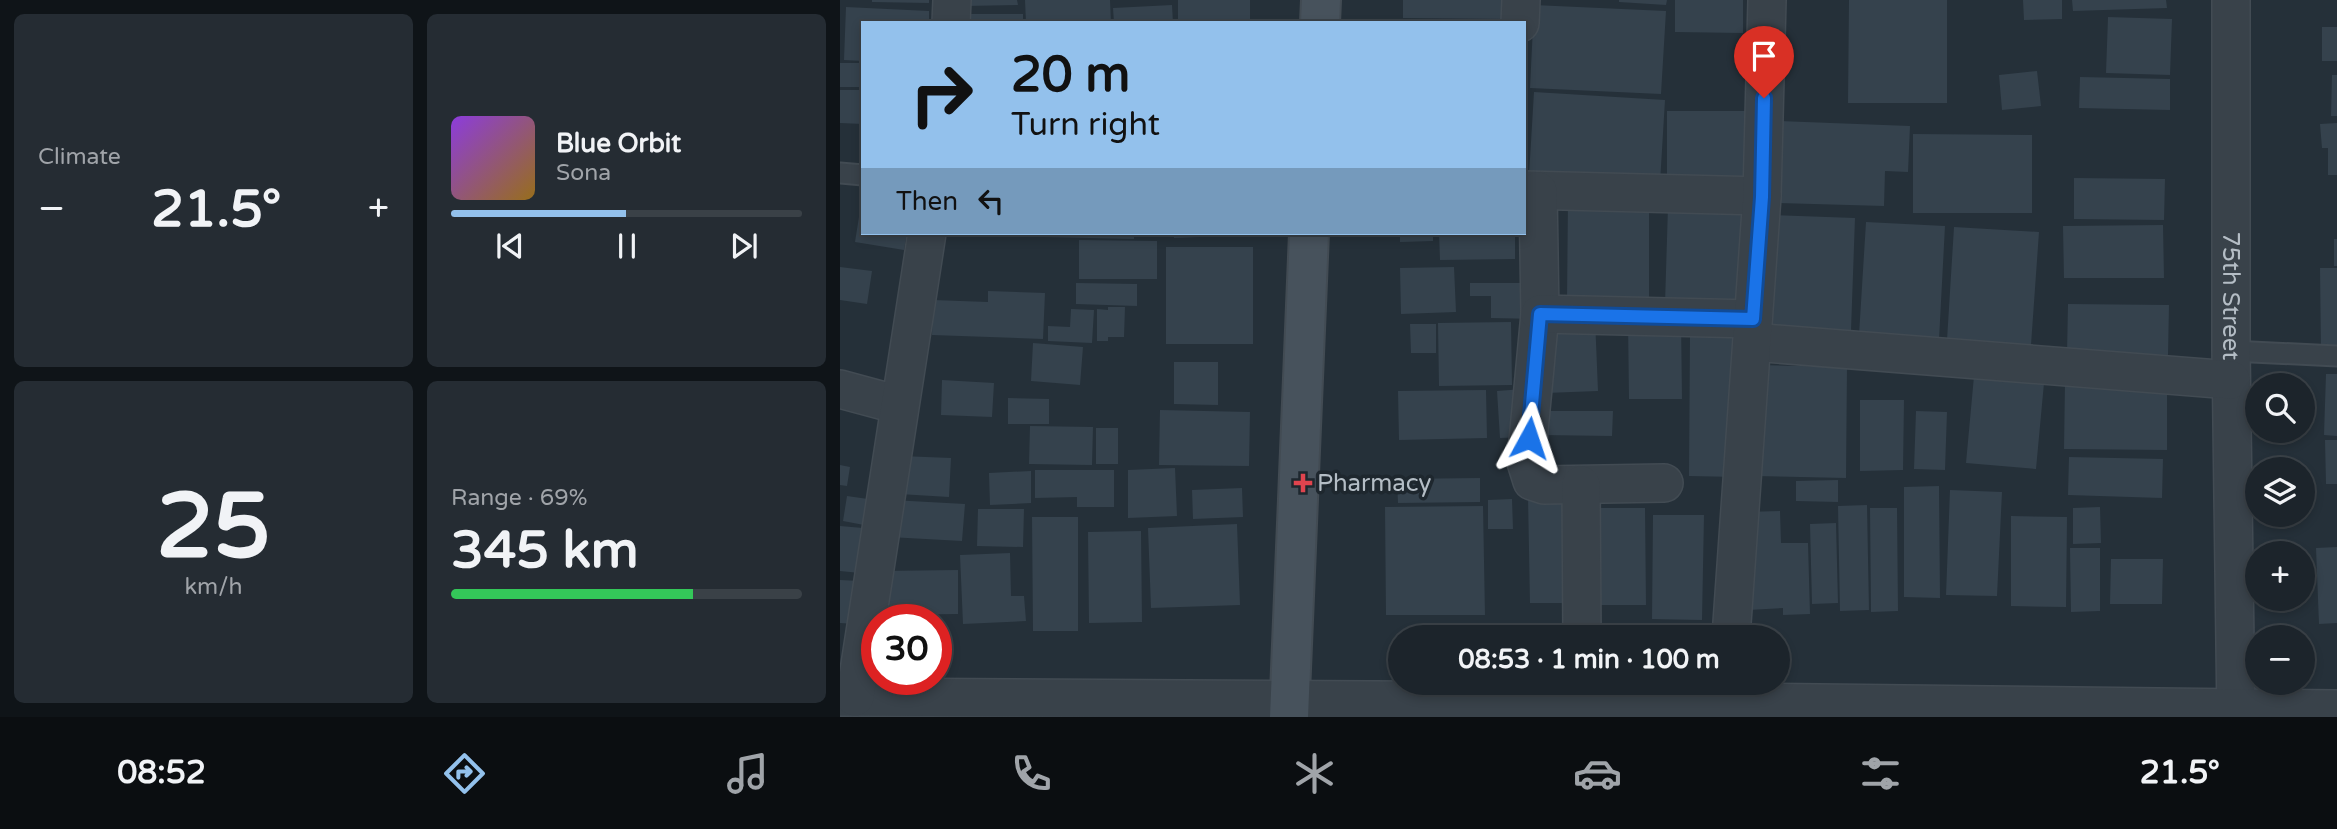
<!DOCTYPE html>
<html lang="en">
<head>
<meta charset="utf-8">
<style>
	:root { --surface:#1c242b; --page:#252c33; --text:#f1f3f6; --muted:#a0a4a9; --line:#3a4147; --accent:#93c1ec }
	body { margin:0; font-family:"Varela Round",sans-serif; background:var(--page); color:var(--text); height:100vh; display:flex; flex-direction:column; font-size:26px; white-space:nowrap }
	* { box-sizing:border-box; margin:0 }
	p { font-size:23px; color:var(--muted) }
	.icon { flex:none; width:38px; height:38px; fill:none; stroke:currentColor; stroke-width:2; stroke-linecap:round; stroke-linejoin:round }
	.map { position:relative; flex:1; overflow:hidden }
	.side { display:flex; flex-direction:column; gap:14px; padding:14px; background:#0f1418; width:840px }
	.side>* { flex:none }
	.banner { position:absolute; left:21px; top:21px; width:665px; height:214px; border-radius:0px; box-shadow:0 4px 10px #0003,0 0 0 2px var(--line); background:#93c1ec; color:#111; overflow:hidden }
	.buttons { position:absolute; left:1405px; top:373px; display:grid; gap:14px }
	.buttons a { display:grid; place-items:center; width:70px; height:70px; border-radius:50%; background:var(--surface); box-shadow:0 4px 10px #0003,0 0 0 2px var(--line); font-size:35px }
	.speed { position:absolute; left:21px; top:604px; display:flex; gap:14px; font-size:35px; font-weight:700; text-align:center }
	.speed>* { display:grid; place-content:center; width:91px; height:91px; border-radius:50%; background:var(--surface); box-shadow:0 4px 10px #0003,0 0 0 2px var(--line); line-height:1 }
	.speed .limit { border:10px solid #d22; background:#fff; color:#111 }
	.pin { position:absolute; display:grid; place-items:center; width:60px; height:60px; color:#fff; margin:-72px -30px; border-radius:50% 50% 50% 0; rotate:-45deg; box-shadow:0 0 7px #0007 }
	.pin .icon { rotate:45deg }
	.me { position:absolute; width:77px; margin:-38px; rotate:5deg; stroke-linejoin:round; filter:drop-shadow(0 0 5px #0008) }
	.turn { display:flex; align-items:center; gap:24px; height:147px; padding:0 35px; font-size:32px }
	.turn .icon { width:91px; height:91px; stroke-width:2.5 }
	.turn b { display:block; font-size:49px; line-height:60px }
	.then { display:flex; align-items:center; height:66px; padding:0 35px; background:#0003; gap:14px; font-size:26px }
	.big { font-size:52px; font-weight:700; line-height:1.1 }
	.side .tile { flex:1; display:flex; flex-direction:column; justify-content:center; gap:10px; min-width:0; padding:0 24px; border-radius:10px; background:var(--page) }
	.side .dial { align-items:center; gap:0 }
	.dial b { font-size:91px; line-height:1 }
	.song { display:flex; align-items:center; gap:21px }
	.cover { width:84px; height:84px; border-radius:10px; background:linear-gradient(135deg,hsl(270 70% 55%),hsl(40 70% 35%)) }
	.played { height:7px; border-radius:4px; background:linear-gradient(90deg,var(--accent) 50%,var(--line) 50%) }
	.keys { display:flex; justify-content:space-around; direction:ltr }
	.heat { display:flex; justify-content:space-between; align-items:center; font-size:38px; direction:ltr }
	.charge { height:10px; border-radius:5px; background:linear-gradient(90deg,#34c759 69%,var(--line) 0) }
	.side .tiles { flex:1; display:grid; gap:14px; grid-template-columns:repeat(2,1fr) }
	.trip { position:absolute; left:548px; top:625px; width:402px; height:70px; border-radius:35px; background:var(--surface); box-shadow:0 4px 10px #0003,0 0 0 2px var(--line); font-weight:700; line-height:70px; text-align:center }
	.dock { display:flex; height:112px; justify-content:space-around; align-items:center; background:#0b0e11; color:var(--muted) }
	.dock .icon { width:49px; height:49px }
	.dock .on { color:var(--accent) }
	.dock b { font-size:32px; color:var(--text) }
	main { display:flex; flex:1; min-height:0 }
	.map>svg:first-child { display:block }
	.building { fill:#35424d }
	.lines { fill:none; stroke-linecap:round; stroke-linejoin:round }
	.lane-casing { stroke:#424b53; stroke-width:23 }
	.street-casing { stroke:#424b53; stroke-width:40 }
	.secondary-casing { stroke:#424b53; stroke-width:42 }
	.lane { stroke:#39424a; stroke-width:19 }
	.street { stroke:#39424a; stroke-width:37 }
	.secondary { stroke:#47525c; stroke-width:38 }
	.route-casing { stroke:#114b97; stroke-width:18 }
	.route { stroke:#1a73e8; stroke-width:12 }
	.health-dot { fill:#e0444e; stroke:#1e272e; stroke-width:2.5 }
	.labels { text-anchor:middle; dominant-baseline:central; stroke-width:7; stroke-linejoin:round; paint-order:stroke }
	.street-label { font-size:24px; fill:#b4bdc5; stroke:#1e272e }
	.poi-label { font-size:24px; fill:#b4bdc5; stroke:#1e272e; text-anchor:start }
</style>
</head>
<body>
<main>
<section class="side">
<div class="tiles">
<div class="tile"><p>Climate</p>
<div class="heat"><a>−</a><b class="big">21.5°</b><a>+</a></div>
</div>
<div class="tile">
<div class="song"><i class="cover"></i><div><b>Blue Orbit</b><p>Sona</p></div></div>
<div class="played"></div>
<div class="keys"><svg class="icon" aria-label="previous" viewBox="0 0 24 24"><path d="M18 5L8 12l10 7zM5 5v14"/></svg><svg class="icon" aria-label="pause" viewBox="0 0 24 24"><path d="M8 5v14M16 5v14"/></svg><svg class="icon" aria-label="next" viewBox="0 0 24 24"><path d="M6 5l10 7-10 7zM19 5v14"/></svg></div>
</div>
<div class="tile dial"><b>25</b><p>km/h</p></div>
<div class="tile"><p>Range · 69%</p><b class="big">345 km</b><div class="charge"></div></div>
</div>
</section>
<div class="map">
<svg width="1497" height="717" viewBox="0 0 1497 717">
	<rect width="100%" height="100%" fill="#253039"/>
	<!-- building -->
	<path class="building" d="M 32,0 L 89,0 L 89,3 L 32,2 Z
		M 125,0 L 177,0 L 178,5 L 125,6 Z
		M 185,0 L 270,0 L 271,23 L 186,23 Z
		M 338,0 L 410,0 L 410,23 L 338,23 Z
		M 563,0 L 668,0 L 668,19 L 563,18 Z
		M 779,0 L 827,0 L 826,5 L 779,2 Z
		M 835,0 L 903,0 L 903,33 L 835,32 Z
		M 1009,0 L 1107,0 L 1107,103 L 1008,103 Z
		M 1183,0 L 1222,0 L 1222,19 L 1184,20 Z
		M 1232,0 L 1326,0 L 1327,8 L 1233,11 Z
		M 332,5 L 333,23 L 274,23 L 273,8 Z
		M 694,5 L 826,11 L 821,94 L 690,88 Z
		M 6,7 L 89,11 L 89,23 L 23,23 L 23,61 L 4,60 Z
		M 129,14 L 183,14 L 183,23 L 129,23 Z
		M 1268,17 L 1332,19 L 1330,75 L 1266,73 Z
		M 1482,27 L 1497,27 L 1497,61 L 1482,61 Z
		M 0,63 L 23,63 L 23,87 L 0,87 Z
		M 1197,71 L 1201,106 L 1162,110 L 1159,75 Z
		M 1492,75 L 1497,75 L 1497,116 L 1491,116 Z
		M 1240,77 L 1330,79 L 1330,110 L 1239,108 Z
		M 0,90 L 23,90 L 23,124 L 0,123 Z
		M 694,92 L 825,100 L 820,183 L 689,175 Z
		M 827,111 L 909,111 L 909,183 L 827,183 Z
		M 939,121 L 1070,126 L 1068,172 L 1045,171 L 1044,206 L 936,203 Z
		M 1497,123 L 1497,175 L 1488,175 L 1488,148 L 1482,148 L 1480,124 Z
		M 1073,134 L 1192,135 L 1192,213 L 1073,213 Z
		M 1234,178 L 1325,179 L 1324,220 L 1234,219 Z
		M 728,199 L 809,199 L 809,301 L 727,300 Z
		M 21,204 L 23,233 L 67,233 L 64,250 L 15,242 Z
		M 828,206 L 906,208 L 903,306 L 825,304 Z
		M 929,215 L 1015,218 L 1011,331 L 925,327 Z
		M 1026,222 L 1105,226 L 1099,340 L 1019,335 Z
		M 1323,225 L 1324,278 L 1224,278 L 1223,226 Z
		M 1114,227 L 1199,232 L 1191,345 L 1107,340 Z
		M 203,233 L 294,233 L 294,239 L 202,237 Z
		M 334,233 L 385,233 L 385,236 L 334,238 Z
		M 560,233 L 593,233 L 593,241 L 560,242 Z
		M 599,233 L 675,233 L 675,259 L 600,260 Z
		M 1494,239 L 1497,239 L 1497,266 L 1494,266 Z
		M 239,240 L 317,241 L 317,279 L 239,279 Z
		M 326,247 L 413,247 L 413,344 L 326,344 Z
		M 0,267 L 32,271 L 27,304 L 0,300 Z
		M 614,267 L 616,312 L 561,314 L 560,268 Z
		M 1480,268 L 1497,268 L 1497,353 L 1481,353 Z
		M 236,283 L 297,284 L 297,306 L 236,304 Z
		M 630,283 L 693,283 L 693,319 L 651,318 L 651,296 L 630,296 Z
		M 148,291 L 205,293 L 203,339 L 92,335 L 93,300 L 148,302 Z
		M 1228,304 L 1329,305 L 1328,355 L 1227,354 Z
		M 268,307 L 285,307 L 284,337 L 268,337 L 268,341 L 257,341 L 257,309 L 268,310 Z
		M 231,309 L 254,310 L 252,343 L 208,341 L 208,326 L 230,327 Z
		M 755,318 L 758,391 L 706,393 L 703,320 Z
		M 841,319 L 842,399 L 789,399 L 788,320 Z
		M 671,322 L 672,385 L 599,386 L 598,323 Z
		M 570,324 L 596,324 L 596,353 L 571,353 Z
		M 850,334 L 898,335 L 897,477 L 849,476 Z
		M 193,343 L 243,347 L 240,385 L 191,381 Z
		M 334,362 L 378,362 L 378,405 L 334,404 Z
		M 916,365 L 1007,367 L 1006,478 L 914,476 Z
		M 1486,374 L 1497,374 L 1497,436 L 1484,435 Z
		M 1134,376 L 1204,383 L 1196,469 L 1126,463 Z
		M 102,380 L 154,383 L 152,417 L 101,415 Z
		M 1225,382 L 1327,382 L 1327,450 L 1224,449 Z
		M 683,389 L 686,437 L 660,438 L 657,391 Z
		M 646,390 L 647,438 L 559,440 L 558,391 Z
		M 168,398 L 209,399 L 209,424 L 168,424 Z
		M 1020,400 L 1064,400 L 1063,470 L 1020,471 Z
		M 320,410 L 410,412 L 409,466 L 319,465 Z
		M 701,411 L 773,411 L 772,436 L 701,435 Z
		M 1076,411 L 1107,412 L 1105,470 L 1074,469 Z
		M 190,426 L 253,427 L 252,465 L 189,464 Z
		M 256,428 L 278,428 L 278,464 L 256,464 Z
		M 1485,440 L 1497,440 L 1497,484 L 1486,484 Z
		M 61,456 L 111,458 L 109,497 L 59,494 Z
		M 1229,457 L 1323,459 L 1322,498 L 1228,495 Z
		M 0,465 L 10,467 L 7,486 L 0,485 Z
		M 335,468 L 337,516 L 288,518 L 288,470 Z
		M 195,470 L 274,470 L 274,507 L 237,507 L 237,497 L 195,498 Z
		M 191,471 L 191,503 L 150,505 L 149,473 Z
		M 640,478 L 640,502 L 558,503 L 557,479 Z
		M 998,480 L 998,502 L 956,501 L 956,481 Z
		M 1099,486 L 1100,598 L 1064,597 L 1064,487 Z
		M 402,488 L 403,517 L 353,519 L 352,490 Z
		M 1110,490 L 1162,492 L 1157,596 L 1106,595 Z
		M 7,496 L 28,499 L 24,525 L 3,521 Z
		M 688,497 L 723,497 L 725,603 L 690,603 Z
		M 672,499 L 673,529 L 648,529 L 648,500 Z
		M 52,500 L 125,504 L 122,541 L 49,537 Z
		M 1027,505 L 1029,610 L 1000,611 L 998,506 Z
		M 643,506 L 645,615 L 546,615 L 545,507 Z
		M 1260,507 L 1261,543 L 1233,544 L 1233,508 Z
		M 748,508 L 805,508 L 806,605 L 749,605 Z
		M 1030,508 L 1057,508 L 1058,611 L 1031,612 Z
		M 138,509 L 184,509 L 183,547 L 137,546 Z
		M 940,511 L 941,543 L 968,543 L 970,614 L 943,615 L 943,608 L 908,610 L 905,512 Z
		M 813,515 L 864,515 L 862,620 L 812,619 Z
		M 1171,516 L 1227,517 L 1226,607 L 1171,606 Z
		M 192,517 L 238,517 L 238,631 L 193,631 Z
		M 996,523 L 998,603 L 972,604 L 970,524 Z
		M 397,524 L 400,605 L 311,608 L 308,528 Z
		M 0,526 L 23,528 L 20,573 L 0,571 Z
		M 301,531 L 302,622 L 249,623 L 248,532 Z
		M 1497,547 L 1497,623 L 1479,624 L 1476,548 Z
		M 1230,548 L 1260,548 L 1260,611 L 1231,612 Z
		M 170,553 L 171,596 L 184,596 L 186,621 L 123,624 L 120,555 Z
		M 1271,559 L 1323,559 L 1322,604 L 1270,604 Z
		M 118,570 L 118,614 L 42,615 L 42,571 Z
		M 0,580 L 20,581 L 16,624 L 0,623 Z"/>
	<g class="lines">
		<!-- lane casing -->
		<g class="lane-casing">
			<path id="lane" d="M 0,173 L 23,175
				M 1391,351 L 1497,356"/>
		</g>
		<!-- street casing -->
		<g class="street-casing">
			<g id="street">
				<path id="s1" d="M 1391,0 L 1391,351 L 1396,717"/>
				<path d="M 111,23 L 112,0"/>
				<path d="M 680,23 L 681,0"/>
				<path d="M 684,190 L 922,196"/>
				<path d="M 698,191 L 700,314 L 686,462 L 692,481 L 704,485 L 824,483"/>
				<path d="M 700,314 L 913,319"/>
				<path d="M 912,342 L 1391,380"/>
				<path d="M 0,389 L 59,405"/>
				<path d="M 741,485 L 742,637"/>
				<path d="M 891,637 L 922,196 L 927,0"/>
				<path d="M 0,697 L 887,702 L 1497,709"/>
				<path d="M 15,697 L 87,233"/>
			</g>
		</g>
		<!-- secondary casing -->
		<g class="secondary-casing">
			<path id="secondary" d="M 480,23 L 481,0
				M 449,717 L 469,233"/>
		</g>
		<!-- lane -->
		<use href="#lane" class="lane"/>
		<!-- street -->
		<use href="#street" class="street"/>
		<!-- secondary -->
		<use href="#secondary" class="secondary"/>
	</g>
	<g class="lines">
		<!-- route casing -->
		<g class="route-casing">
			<path id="route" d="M 689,438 L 700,314 L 913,319 L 922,197 L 924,98"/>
		</g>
		<!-- route -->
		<use href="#route" class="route"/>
	</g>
	<!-- markers -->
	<path class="health-dot" d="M459.5 472.5h7v7h7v7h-7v7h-7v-7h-7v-7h7z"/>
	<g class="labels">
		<!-- street labels -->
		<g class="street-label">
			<text stroke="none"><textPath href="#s1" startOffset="296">75th Street</textPath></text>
		</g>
		<!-- poi labels -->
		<g class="poi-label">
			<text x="477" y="483">Pharmacy</text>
		</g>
	</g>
</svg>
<div class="buttons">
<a><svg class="icon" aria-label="search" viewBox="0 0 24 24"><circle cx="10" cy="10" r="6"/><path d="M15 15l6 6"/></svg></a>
<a><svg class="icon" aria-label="layers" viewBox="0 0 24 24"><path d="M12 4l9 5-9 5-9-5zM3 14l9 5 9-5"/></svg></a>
<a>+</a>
<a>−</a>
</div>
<div class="speed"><div class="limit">30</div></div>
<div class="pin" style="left:924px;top:98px;background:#d93025"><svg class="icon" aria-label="arrive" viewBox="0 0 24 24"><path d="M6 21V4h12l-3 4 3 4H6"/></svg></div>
<svg class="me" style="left:689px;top:438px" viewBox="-20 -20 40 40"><path d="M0-17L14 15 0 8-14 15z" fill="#1a73e8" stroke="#fff" stroke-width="4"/></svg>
<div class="trip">08:53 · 1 min · 100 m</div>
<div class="banner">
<div class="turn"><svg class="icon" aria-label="right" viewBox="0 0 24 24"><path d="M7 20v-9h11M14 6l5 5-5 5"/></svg><div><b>20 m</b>Turn right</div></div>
<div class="then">Then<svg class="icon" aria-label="left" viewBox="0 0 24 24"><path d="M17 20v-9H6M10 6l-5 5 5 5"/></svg></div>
</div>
</div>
</main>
<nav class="dock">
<b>08:52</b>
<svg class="icon on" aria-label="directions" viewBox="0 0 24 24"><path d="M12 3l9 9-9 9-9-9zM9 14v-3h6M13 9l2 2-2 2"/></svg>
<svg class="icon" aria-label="music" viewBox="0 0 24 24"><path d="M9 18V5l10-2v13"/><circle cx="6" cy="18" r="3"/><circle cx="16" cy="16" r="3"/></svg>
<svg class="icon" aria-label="phone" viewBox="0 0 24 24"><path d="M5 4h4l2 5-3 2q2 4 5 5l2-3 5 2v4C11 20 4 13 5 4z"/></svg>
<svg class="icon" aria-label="climate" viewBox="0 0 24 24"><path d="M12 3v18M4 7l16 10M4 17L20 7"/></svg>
<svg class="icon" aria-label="car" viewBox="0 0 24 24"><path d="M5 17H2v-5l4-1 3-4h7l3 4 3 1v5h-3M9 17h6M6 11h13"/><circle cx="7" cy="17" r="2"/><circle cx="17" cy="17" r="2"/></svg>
<svg class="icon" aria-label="filters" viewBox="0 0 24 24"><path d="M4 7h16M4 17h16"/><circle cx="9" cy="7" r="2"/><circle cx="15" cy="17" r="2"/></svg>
<b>21.5°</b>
</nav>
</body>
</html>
